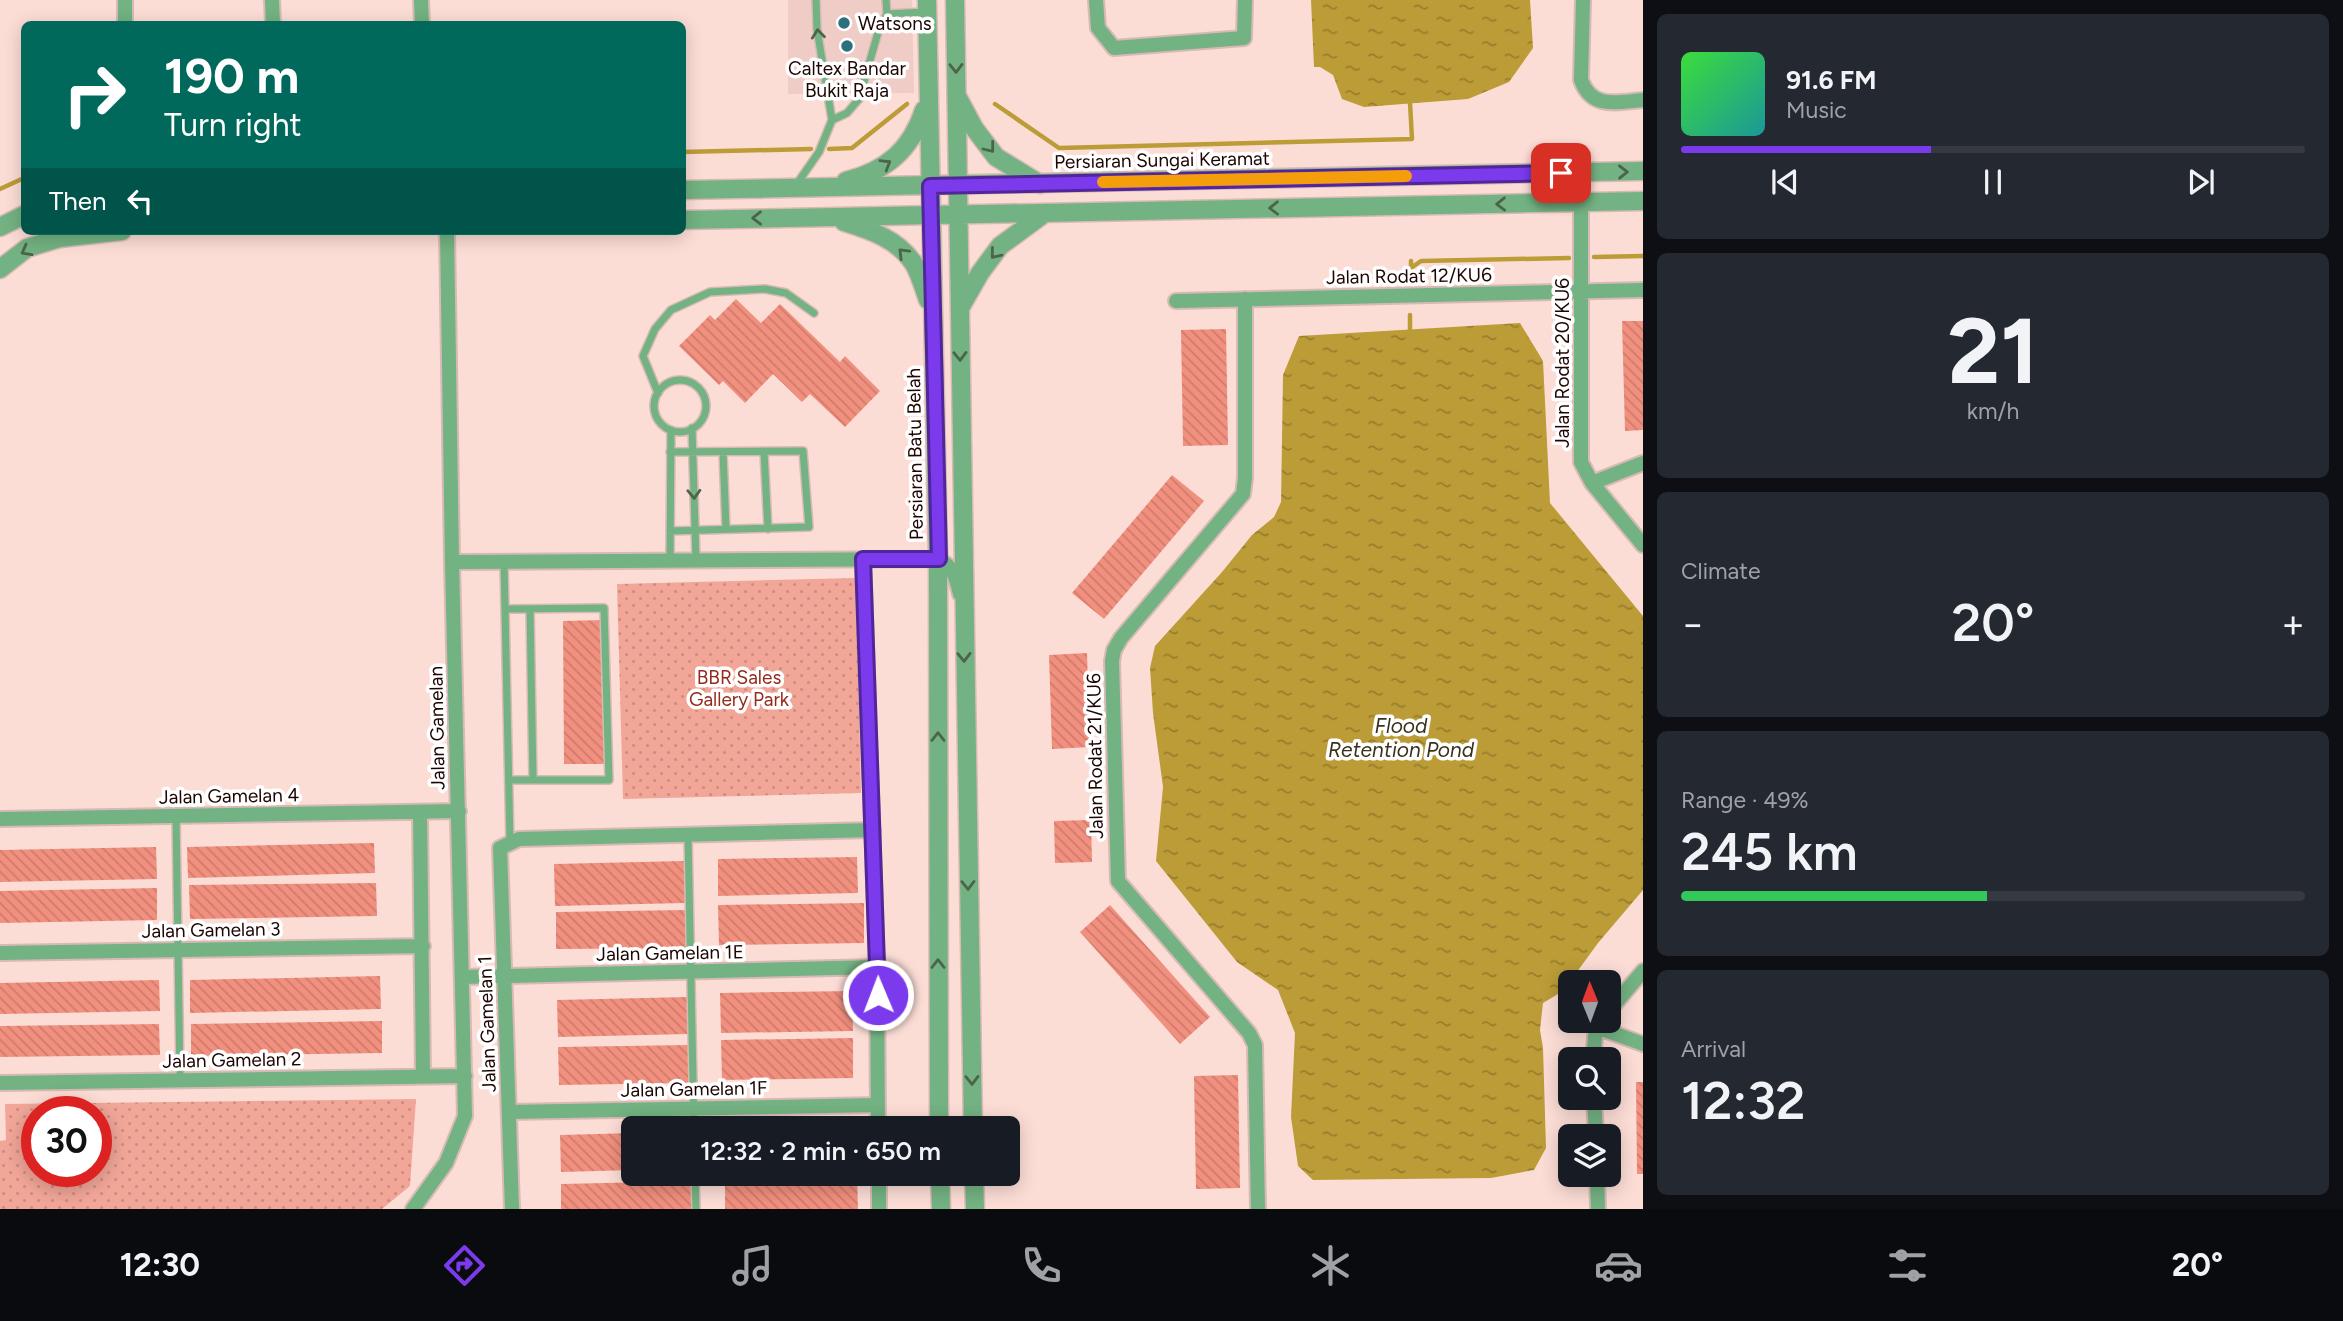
<!DOCTYPE html>
<html lang="en">
<head>
<meta charset="utf-8">
<style>
	:root { --surface:#171b24; --page:#242831; --text:#f1f3f6; --muted:#9ea1a6; --line:#363941; --accent:#7c3aed }
	body { margin:0; font-family:Figtree,sans-serif; background:var(--page); color:var(--text); height:100vh; display:flex; flex-direction:column; font-size:26px; white-space:nowrap }
	* { box-sizing:border-box; margin:0 }
	p { font-size:23px; color:var(--muted) }
	.icon { flex:none; width:38px; height:38px; fill:none; stroke:currentColor; stroke-width:2; stroke-linecap:round; stroke-linejoin:round }
	.map { position:relative; flex:1; overflow:hidden }
	.details { display:flex; flex-direction:column; gap:14px; padding:14px; background:#0d0f14; width:700px }
	.details>* { flex:none }
	.top-card { position:absolute; left:21px; top:21px; width:665px; height:214px; border-radius:10px; box-shadow:0 4px 18px #0003; background:#00695c; color:#fff; overflow:hidden }
	.needle { width:46px; rotate:359deg }
	.buttons { position:absolute; left:1558px; top:970px; display:grid; gap:14px }
	.buttons a { display:grid; place-items:center; width:63px; height:63px; border-radius:10px; background:var(--surface); box-shadow:0 4px 18px #0003; font-size:35px }
	.speed { position:absolute; left:21px; top:1096px; display:flex; gap:14px; font-size:35px; font-weight:700; text-align:center }
	.speed>* { display:grid; place-content:center; width:91px; height:91px; border-radius:50%; background:var(--surface); box-shadow:0 4px 18px #0003; line-height:1 }
	.speed .limit { border:10px solid #d22; background:#fff; color:#111 }
	.pin { position:absolute; display:grid; place-items:center; width:60px; height:60px; color:#fff; margin:-30px; border-radius:14px; box-shadow:0 4px 10px #0006 }
	.me { position:absolute; width:77px; margin:-38px; rotate:359deg; stroke-linejoin:round; filter:drop-shadow(0 0 5px #0008) }
	.turn { display:flex; align-items:center; gap:24px; height:147px; padding:0 28px; font-size:32px }
	.turn .icon { width:91px; height:91px; stroke-width:2.5 }
	.turn b { display:block; font-size:49px; line-height:60px }
	.then { display:flex; align-items:center; height:66px; padding:0 28px; background:#0003; gap:14px; font-size:26px }
	.big { font-size:52px; font-weight:600; line-height:1.1 }
	.details .widget { flex:1; display:flex; flex-direction:column; justify-content:center; gap:10px; min-width:0; padding:0 24px; border-radius:10px; background:var(--page) }
	.details .dial { align-items:center; gap:0 }
	.dial b { font-size:91px; line-height:1 }
	.song { display:flex; align-items:center; gap:21px }
	.cover { width:84px; height:84px; border-radius:10px; background:linear-gradient(135deg,hsl(120 70% 55%),hsl(180 70% 35%)) }
	.played { height:7px; border-radius:4px; background:linear-gradient(90deg,var(--accent) 40%,var(--line) 40%) }
	.keys { display:flex; justify-content:space-around; direction:ltr }
	.heat { display:flex; justify-content:space-between; align-items:center; font-size:38px; direction:ltr }
	.charge { height:10px; border-radius:5px; background:linear-gradient(90deg,#34c759 49%,var(--line) 0) }
	.trip { position:absolute; left:621px; top:1116px; width:399px; height:70px; border-radius:10px; background:var(--surface); box-shadow:0 4px 18px #0003; font-weight:600; line-height:70px; text-align:center }
	.menu { display:flex; height:112px; justify-content:space-around; align-items:center; background:#090b0e; color:var(--muted) }
	.menu .icon { width:49px; height:49px }
	.menu .active { color:var(--accent) }
	.menu b { font-size:32px; color:var(--text) }
	main { display:flex; flex:1; min-height:0 }
	.map>svg:first-child { display:block }
	.built { fill:#efcdc6 }
	.grass { fill:url(#grass-dots); fill-rule:evenodd }
	.water { fill:url(#water-ripples) }
	.lines { fill:none; stroke-linecap:round; stroke-linejoin:round }
	.stream { stroke:#bc9c37; stroke-width:4.5 }
	.building { fill:url(#building-back-hatch) }
	.service-casing { stroke:#d8bab4; stroke-width:10 }
	.minor-casing { stroke:#d8bab4; stroke-width:18 }
	.tertiary-casing { stroke:#d8bab4; stroke-width:21 }
	.service { stroke:#73b282; stroke-width:7 }
	.minor { stroke:#73b282; stroke-width:14 }
	.tertiary { stroke:#73b282; stroke-width:18 }
	.oneway { stroke:#4c6449 }
	.route-casing { stroke:#51269a; stroke-width:18 }
	.route { stroke:#7c3aed; stroke-width:12 }
	.slow { stroke:#f59e0b; stroke-width:12 }
	.poi-dot { fill:#2a717d; stroke:#fff; stroke-width:2.5 }
	.labels { text-anchor:middle; dominant-baseline:central; stroke-width:7; stroke-linejoin:round; paint-order:stroke }
	.poi-label { font-size:19px; fill:#1d0503; stroke:#fff; text-anchor:start }
	.street-label { font-size:19px; fill:#1d0503; stroke:#fff }
	.park-label { font-size:19px; fill:#95291a; stroke:#fff }
	.water-label { font-size:21px; font-style:italic; fill:#3a321d; stroke:#fff }
</style>
</head>
<body>
<main>
<div class="map">
<svg width="1643" height="1209" viewBox="0 0 1643 1209">
	<defs>
		<pattern id="grass-dots" width="8" height="8" patternUnits="userSpaceOnUse" patternTransform="scale(1.75)"><rect width="8" height="8" fill="#f1a698"/><path d="M2 2h.1M6 6h.1" fill="none" stroke="#ce8d81" stroke-width="1.8" stroke-linecap="round"/></pattern>
		<pattern id="water-ripples" width="26" height="14" patternUnits="userSpaceOnUse" patternTransform="scale(1.75)"><rect width="26" height="14" fill="#bc9c37"/><path d="M2 4q2-2 4 0t4 0M15 11q2-2 4 0t4 0" fill="none" stroke="#987d2c"/></pattern>
		<pattern id="building-back-hatch" width="6" height="6" patternUnits="userSpaceOnUse" patternTransform="scale(1.75)"><rect width="6" height="6" fill="#f2907f"/><path d="M-1 5l2 2M0 0l6 6M5-1l2 2" fill="none" stroke="#cf7b6c"/></pattern>
	</defs>
	<rect width="100%" height="100%" fill="#fcddd6"/>
	<!-- built -->
	<path class="built" d="M 788,0 L 912,0 L 914,93 L 788,94 Z"/>
	<!-- grass -->
	<path class="grass" d="M 856,578 L 861,793 L 623,799 L 617,584 Z
		M 416,1099 L 410,1186 L 382,1209 L 0,1209 L 0,1141 L 6,1140 L 5,1104 ZM 37,1111 L 96,1111 L 96,1171 L 37,1171 Z"/>
	<!-- water -->
	<path class="water" d="M 1311,0 L 1530,0 L 1533,48 L 1509,82 L 1468,99 L 1364,107 L 1342,99 L 1333,75 L 1320,67 L 1314,67 Z
		M 1520,323 L 1543,361 L 1550,503 L 1643,616 L 1643,890 L 1598,943 L 1563,991 L 1543,1003 L 1540,1030 L 1543,1048 L 1546,1148 L 1534,1170 L 1491,1178 L 1313,1180 L 1298,1166 L 1291,1117 L 1295,1033 L 1278,990 L 1237,962 L 1156,861 L 1163,787 L 1153,713 L 1150,668 L 1155,646 L 1222,572 L 1252,535 L 1274,517 L 1281,502 L 1283,375 L 1299,336 Z"/>
	<g class="lines">
		<!-- stream -->
		<path class="stream" d="M 995,104 L 1059,148 L 1412,139 L 1410,103
			M 829,149 L 852,148 L 907,104
			M 682,152 L 811,149
			M 0,189 L 24,178
			M 1594,257 L 1643,256
			M 1411,261 L 1411,268 L 1421,261 L 1569,258
			M 1410,315 L 1410,330"/>
	</g>
	<!-- building -->
	<path class="building" d="M 736,299 L 761,323 L 780,304 L 840,362 L 845,356 L 880,391 L 845,427 L 810,394 L 802,402 L 773,374 L 745,403 L 723,381 L 719,385 L 679,346 L 710,315 L 715,320 Z
		M 1622,321 L 1643,321 L 1643,430 L 1625,431 Z
		M 1226,329 L 1228,445 L 1183,446 L 1181,330 Z
		M 1172,475 L 1204,501 L 1104,619 L 1072,593 Z
		M 605,620 L 607,764 L 564,764 L 563,621 Z
		M 1087,653 L 1090,747 L 1052,749 L 1049,655 Z
		M 1091,820 L 1092,862 L 1055,863 L 1054,821 Z
		M 374,843 L 375,873 L 188,878 L 187,847 Z
		M 156,847 L 157,879 L 0,882 L 0,850 Z
		M 857,857 L 858,893 L 718,896 L 718,859 Z
		M 684,861 L 685,903 L 555,906 L 554,864 Z
		M 376,883 L 377,916 L 190,919 L 189,885 Z
		M 157,888 L 157,920 L 0,923 L 0,891 Z
		M 864,903 L 864,943 L 719,945 L 718,905 Z
		M 1110,905 L 1210,1017 L 1180,1044 L 1080,932 Z
		M 686,910 L 686,948 L 556,949 L 556,912 Z
		M 380,976 L 381,1009 L 190,1013 L 190,980 Z
		M 159,980 L 160,1011 L 0,1014 L 0,983 Z
		M 852,991 L 853,1031 L 721,1033 L 720,993 Z
		M 688,997 L 689,1034 L 558,1037 L 557,1000 Z
		M 382,1021 L 382,1053 L 191,1056 L 191,1024 Z
		M 159,1024 L 160,1055 L 0,1057 L 0,1026 Z
		M 853,1038 L 853,1078 L 722,1080 L 721,1040 Z
		M 689,1045 L 689,1083 L 559,1085 L 558,1047 Z
		M 1238,1075 L 1240,1188 L 1196,1189 L 1194,1076 Z
		M 1636,1082 L 1643,1082 L 1643,1174 L 1637,1174 Z
		M 634,1133 L 634,1170 L 561,1172 L 560,1135 Z
		M 828,1175 L 857,1175 L 858,1209 L 725,1209 L 725,1178 Z
		M 694,1181 L 694,1209 L 561,1209 L 561,1184 Z"/>
	<g class="lines">
		<!-- service casing -->
		<g class="service-casing">
			<path id="service" d="M 886,0 L 887,14
				M 832,120 L 847,113 L 859,99 L 879,29 L 887,14 L 926,12
				M 796,185 L 819,152 L 832,120 L 817,29 L 816,0
				M654 406a26 26 0 1 1 52 0a26 26 0 1 1-52 0Z
				M 658,393 L 643,356 L 655,329 L 671,310 L 710,292 L 765,289 L 786,293 L 814,313
				M 692,428 L 696,560
				M 723,452 L 726,529
				M 764,452 L 768,529
				M 670,531 L 809,527 L 803,451 L 670,452
				M 670,560 L 671,430
				M 504,562 L 510,843
				M 505,609 L 604,608 L 609,780 L 509,780
				M 530,609 L 533,780
				M 176,816 L 180,1080
				M 688,835 L 694,1129
				M 695,1174 L 696,1209"/>
		</g>
		<!-- minor casing -->
		<g class="minor-casing">
			<path id="minor" d="M 125,0 L 125,24
				M 272,0 L 273,24
				M 421,0 L 422,24
				M 1096,0 L 1098,28 L 1114,48 L 1244,38 L 1245,0
				M 1583,0 L 1581,80 C 1592,110 1617,102 1643,100
				M 1581,202 L 1581,462 L 1592,483 L 1643,545
				M 1245,299 L 1245,478 L 1243,494 L 1121,638 L 1114,650 L 1112,661 L 1118,881 L 1249,1033 L 1255,1045 L 1258,1209
				M 1176,301 L 1643,290
				M 1592,483 L 1643,463
				M 863,559 L 877,967 L 878,1129
				M 452,562 L 938,559 C 954,567 956,578 960,594
				M 420,812 L 423,1076
				M 0,819 L 459,811
				M 0,953 L 423,946
				M 463,977 L 877,967
				M 1608,1012 L 1643,971
				M 1596,1027 L 1643,1044
				M 1593,1059 L 1596,1027 L 1600,1021
				M 0,1083 L 465,1076
				M 1594,1097 L 1596,1136
				M 509,1112 L 878,1105
				M 879,1174 L 879,1209
				M 1597,1174 L 1598,1209
				M 413,1209 L 446,1163 L 465,1116 L 452,562 L 447,231
				M 512,1209 L 500,848 L 519,839 L 873,830"/>
		</g>
		<!-- tertiary casing -->
		<g class="tertiary-casing">
			<path id="tertiary" d="M 927,0 L 938,559 L 939,1129
				M 955,0 L 973,1129
				M 958,98 L 974,128 L 996,157 L 1040,184
				M 846,181 C 886,171 911,150 924,110
				M 682,190 L 1643,171
				M 682,220 L 1643,201
				M 844,222 C 870,230 898,239 914,264 C 920,274 924,289 928,300
				M 0,227 L 24,215
				M 0,269 L 27,248 L 60,238 L 122,231
				M 960,308 L 980,273 L 1000,246 L 1045,213
				M 940,1174 L 941,1209
				M 974,1174 L 975,1209"/>
		</g>
		<!-- service -->
		<use href="#service" class="service"/>
		<!-- minor -->
		<use href="#minor" class="minor"/>
		<!-- tertiary -->
		<use href="#tertiary" class="tertiary"/>
	</g>
	<!-- one-way arrows -->
	<defs><path id="oneway-chevron" d="M-2-3.5L2.5 0L-2 3.5" fill="none" stroke-width="1.6" stroke-linecap="round" stroke-linejoin="round" transform="scale(1.75)"/></defs>
	<g class="oneway">
		<use href="#oneway-chevron" transform="translate(818 34) rotate(-96)"/>
		<use href="#oneway-chevron" transform="translate(956 68) rotate(89)"/>
		<use href="#oneway-chevron" transform="translate(990 148) rotate(52)"/>
		<use href="#oneway-chevron" transform="translate(886 164) rotate(-31)"/>
		<use href="#oneway-chevron" transform="translate(1623 172) rotate(-1)"/>
		<use href="#oneway-chevron" transform="translate(1501 204) rotate(179)"/>
		<use href="#oneway-chevron" transform="translate(1274 208) rotate(179)"/>
		<use href="#oneway-chevron" transform="translate(757 218) rotate(179)"/>
		<use href="#oneway-chevron" transform="translate(26 251) rotate(151)"/>
		<use href="#oneway-chevron" transform="translate(903 253) rotate(-135)"/>
		<use href="#oneway-chevron" transform="translate(995 254) rotate(129)"/>
		<use href="#oneway-chevron" transform="translate(960 356) rotate(89)"/>
		<use href="#oneway-chevron" transform="translate(694 494) rotate(88)"/>
		<use href="#oneway-chevron" transform="translate(964 657) rotate(89)"/>
		<use href="#oneway-chevron" transform="translate(938 737) rotate(-90)"/>
		<use href="#oneway-chevron" transform="translate(968 885) rotate(89)"/>
		<use href="#oneway-chevron" transform="translate(938 964) rotate(-90)"/>
		<use href="#oneway-chevron" transform="translate(972 1080) rotate(89)"/>
	</g>
	<g class="lines">
		<!-- route casing -->
		<g class="route-casing">
			<path id="route" d="M 878,995 L 863,559 L 939,559 L 930,186 L 1561,173"/>
		</g>
		<!-- route -->
		<use href="#route" class="route"/>
		<!-- slow -->
		<path class="slow" d="M 1103,182 L 1406,176"/>
	</g>
	<!-- markers -->
	<g class="poi-dot">
		<circle cx="844" cy="23" r="7"/>
		<circle cx="847" cy="46" r="7"/>
	</g>
	<g class="labels">
		<!-- poi labels -->
		<g class="poi-label">
			<text x="858" y="23">Watsons</text>
			<text x="847" y="68" text-anchor="middle">Caltex Bandar<tspan x="847" dy="22">Bukit Raja</tspan></text>
		</g>
		<!-- street labels -->
		<g class="street-label">
			<text transform="translate(1162 160) rotate(-1)">Persiaran Sungai Keramat</text>
			<text transform="translate(1409 276) rotate(-1)">Jalan Rodat 12/KU6</text>
			<text transform="translate(1562 363) rotate(-90)">Jalan Rodat 20/KU6</text>
			<text transform="translate(915 454) rotate(-91)">Persiaran Batu Belah</text>
			<text transform="translate(437 728) rotate(-91)">Jalan Gamelan</text>
			<text transform="translate(1095 756) rotate(-91)">Jalan Rodat 21/KU6</text>
			<text transform="translate(229 796) rotate(-1)">Jalan Gamelan 4</text>
			<text transform="translate(211 930) rotate(-1)">Jalan Gamelan 3</text>
			<text transform="translate(670 953) rotate(-1)">Jalan Gamelan 1E</text>
			<text transform="translate(487 1024) rotate(-92)">Jalan Gamelan 1</text>
			<text transform="translate(232 1060) rotate(-1)">Jalan Gamelan 2</text>
			<text transform="translate(694 1089) rotate(-1)">Jalan Gamelan 1F</text>
		</g>
		<!-- park labels -->
		<g class="park-label">
			<text x="739" y="677">BBR Sales<tspan x="739" dy="22">Gallery Park</tspan></text>
		</g>
		<!-- water labels -->
		<g class="water-label">
			<text x="1401" y="725">Flood<tspan x="1401" dy="24">Retention Pond</tspan></text>
		</g>
	</g>
</svg>
<div class="buttons">
<a><svg class="needle" viewBox="-14 -14 28 28"><path d="M0-13l5 13h-10z" fill="#e53935"/><path d="M0 13l5-13h-10z" fill="#9ea1a6"/></svg></a>
<a><svg class="icon" aria-label="search" viewBox="0 0 24 24"><circle cx="10" cy="10" r="6"/><path d="M15 15l6 6"/></svg></a>
<a><svg class="icon" aria-label="layers" viewBox="0 0 24 24"><path d="M12 4l9 5-9 5-9-5zM3 14l9 5 9-5"/></svg></a>
</div>
<div class="speed"><div class="limit">30</div></div>
<div class="pin" style="left:1561px;top:173px;background:#d93025"><svg class="icon" aria-label="arrive" viewBox="0 0 24 24"><path d="M6 21V4h12l-3 4 3 4H6"/></svg></div>
<svg class="me" style="left:878px;top:995px" viewBox="-20 -20 40 40"><circle r="17" fill="#7c3aed" stroke="#fff" stroke-width="3"/><path d="M0-11L8 9 0 5-8 9z" fill="#fff"/></svg>
<div class="trip">12:32 · 2 min · 650 m</div>
<div class="top-card">
<div class="turn"><svg class="icon" aria-label="right" viewBox="0 0 24 24"><path d="M7 20v-9h11M14 6l5 5-5 5"/></svg><div><b>190 m</b>Turn right</div></div>
<div class="then">Then<svg class="icon" aria-label="left" viewBox="0 0 24 24"><path d="M17 20v-9H6M10 6l-5 5 5 5"/></svg></div>
</div>
</div>
<section class="details">
<div class="widget">
<div class="song"><i class="cover"></i><div><b>91.6 FM</b><p>Music</p></div></div>
<div class="played"></div>
<div class="keys"><svg class="icon" aria-label="previous" viewBox="0 0 24 24"><path d="M18 5L8 12l10 7zM5 5v14"/></svg><svg class="icon" aria-label="pause" viewBox="0 0 24 24"><path d="M8 5v14M16 5v14"/></svg><svg class="icon" aria-label="next" viewBox="0 0 24 24"><path d="M6 5l10 7-10 7zM19 5v14"/></svg></div>
</div>
<div class="widget dial"><b>21</b><p>km/h</p></div>
<div class="widget"><p>Climate</p>
<div class="heat"><a>−</a><b class="big">20°</b><a>+</a></div>
</div>
<div class="widget"><p>Range · 49%</p><b class="big">245 km</b><div class="charge"></div></div>
<div class="widget"><p>Arrival</p><b class="big">12:32</b></div>
</section>
</main>
<nav class="menu">
<b>12:30</b>
<svg class="icon active" aria-label="directions" viewBox="0 0 24 24"><path d="M12 3l9 9-9 9-9-9zM9 14v-3h6M13 9l2 2-2 2"/></svg>
<svg class="icon" aria-label="music" viewBox="0 0 24 24"><path d="M9 18V5l10-2v13"/><circle cx="6" cy="18" r="3"/><circle cx="16" cy="16" r="3"/></svg>
<svg class="icon" aria-label="phone" viewBox="0 0 24 24"><path d="M5 4h4l2 5-3 2q2 4 5 5l2-3 5 2v4C11 20 4 13 5 4z"/></svg>
<svg class="icon" aria-label="climate" viewBox="0 0 24 24"><path d="M12 3v18M4 7l16 10M4 17L20 7"/></svg>
<svg class="icon" aria-label="car" viewBox="0 0 24 24"><path d="M5 17H2v-5l4-1 3-4h7l3 4 3 1v5h-3M9 17h6M6 11h13"/><circle cx="7" cy="17" r="2"/><circle cx="17" cy="17" r="2"/></svg>
<svg class="icon" aria-label="filters" viewBox="0 0 24 24"><path d="M4 7h16M4 17h16"/><circle cx="9" cy="7" r="2"/><circle cx="15" cy="17" r="2"/></svg>
<b>20°</b>
</nav>
</body>
</html>
